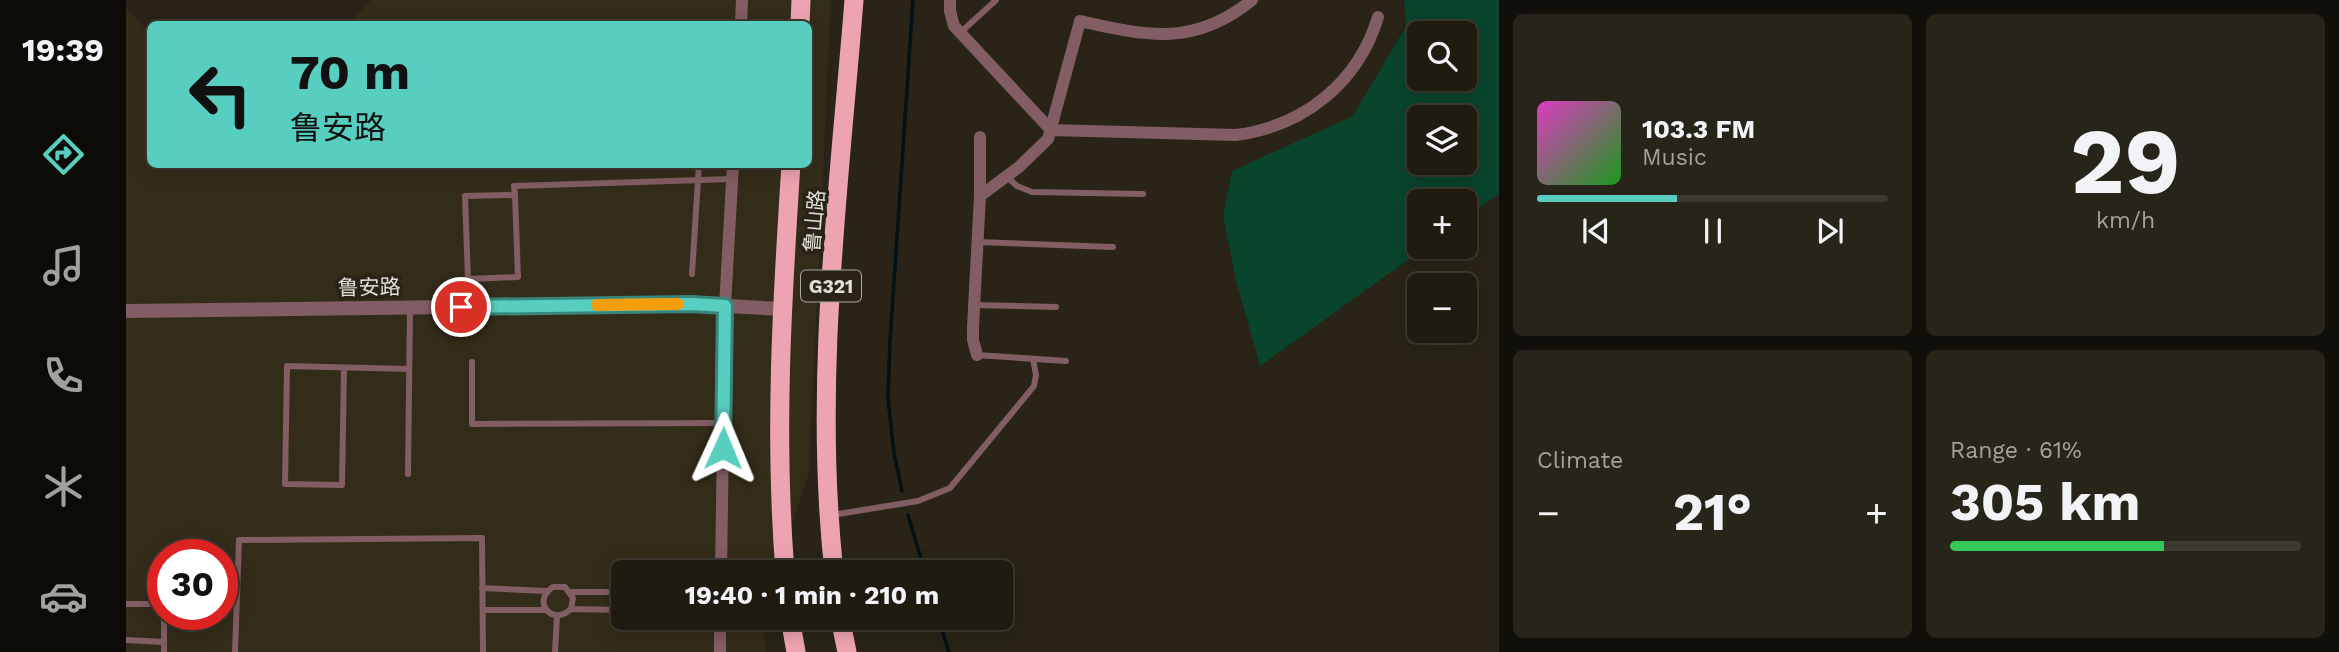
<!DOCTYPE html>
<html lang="en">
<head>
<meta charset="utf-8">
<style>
	:root { --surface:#1f1b11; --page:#27241a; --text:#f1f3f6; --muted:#a1a19f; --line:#3c3931; --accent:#58cec0 }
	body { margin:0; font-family:"Work Sans","Noto Sans SC",sans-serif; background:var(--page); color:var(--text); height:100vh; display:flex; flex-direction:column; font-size:26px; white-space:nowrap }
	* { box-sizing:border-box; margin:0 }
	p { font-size:23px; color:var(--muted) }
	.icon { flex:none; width:38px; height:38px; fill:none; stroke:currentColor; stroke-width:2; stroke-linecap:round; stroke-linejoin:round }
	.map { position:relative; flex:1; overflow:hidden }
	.side { display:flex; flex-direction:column; gap:14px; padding:14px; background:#110f09; width:840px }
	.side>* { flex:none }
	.banner { position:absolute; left:21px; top:21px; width:665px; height:147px; border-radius:10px; box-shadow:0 4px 18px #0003,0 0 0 2px var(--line); background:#58cec0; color:#111; overflow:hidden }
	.controls { position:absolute; left:1281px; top:21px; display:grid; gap:14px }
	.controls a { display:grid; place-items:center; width:70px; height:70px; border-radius:10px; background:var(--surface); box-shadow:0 4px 18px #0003,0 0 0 2px var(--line); font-size:35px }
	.speed { position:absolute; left:21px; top:539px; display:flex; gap:14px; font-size:35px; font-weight:700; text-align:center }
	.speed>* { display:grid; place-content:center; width:91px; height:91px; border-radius:50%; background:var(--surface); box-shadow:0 4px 18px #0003,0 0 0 2px var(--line); line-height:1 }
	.speed .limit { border:10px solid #d22; background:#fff; color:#111 }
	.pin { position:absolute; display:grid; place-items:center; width:60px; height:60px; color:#fff; margin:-30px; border:4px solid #fff; border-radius:50%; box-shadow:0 2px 7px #0007 }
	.me { position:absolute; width:77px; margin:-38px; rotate:1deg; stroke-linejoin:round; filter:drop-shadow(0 0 5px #0008) }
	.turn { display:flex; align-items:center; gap:24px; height:147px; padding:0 28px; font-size:32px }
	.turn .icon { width:91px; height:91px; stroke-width:2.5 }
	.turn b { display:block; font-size:49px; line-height:60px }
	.big { font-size:52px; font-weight:700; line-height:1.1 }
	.side .tile { flex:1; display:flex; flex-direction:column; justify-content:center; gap:10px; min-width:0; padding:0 24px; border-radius:10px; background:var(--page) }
	.side .dial { align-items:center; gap:0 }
	.dial b { font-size:91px; line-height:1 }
	.song { display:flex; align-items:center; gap:21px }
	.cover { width:84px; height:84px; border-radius:10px; background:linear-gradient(135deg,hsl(310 70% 55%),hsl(120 70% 35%)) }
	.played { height:7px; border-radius:4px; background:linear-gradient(90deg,var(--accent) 40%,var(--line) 40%) }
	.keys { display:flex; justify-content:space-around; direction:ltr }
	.heat { display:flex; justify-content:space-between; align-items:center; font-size:38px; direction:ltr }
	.charge { height:10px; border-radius:5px; background:linear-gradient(90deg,#34c759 61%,var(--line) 0) }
	.side .tiles { flex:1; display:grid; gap:14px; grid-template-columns:repeat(2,1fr) }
	.trip { position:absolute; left:485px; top:560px; width:402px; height:70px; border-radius:10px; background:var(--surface); box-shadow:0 4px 18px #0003,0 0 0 2px var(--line); font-weight:700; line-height:70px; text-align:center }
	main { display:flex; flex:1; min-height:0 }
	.menu { display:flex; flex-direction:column; width:126px; justify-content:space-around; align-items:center; background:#0c0b07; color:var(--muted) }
	.menu .icon { width:49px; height:49px }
	.menu .selected { color:var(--accent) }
	.menu b { font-size:32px; color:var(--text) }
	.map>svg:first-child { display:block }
	.built { fill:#332c19; fill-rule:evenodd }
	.green { fill:#09442c; fill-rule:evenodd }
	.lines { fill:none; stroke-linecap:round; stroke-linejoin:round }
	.stream { stroke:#031014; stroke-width:3.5 }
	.service { stroke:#825d63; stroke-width:6 }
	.minor { stroke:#825d63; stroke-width:12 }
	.tertiary { stroke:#825d63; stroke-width:14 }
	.trunk { stroke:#eea4b0; stroke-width:19 }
	.route-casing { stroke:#39867d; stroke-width:18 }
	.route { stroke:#58cec0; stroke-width:12 }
	.slow { stroke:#f59e0b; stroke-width:12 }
	.labels { text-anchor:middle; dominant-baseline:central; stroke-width:7; stroke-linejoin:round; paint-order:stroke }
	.shield { fill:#292417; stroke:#aaa69d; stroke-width:2 }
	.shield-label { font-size:19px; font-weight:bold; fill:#e1ded6 }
	.street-label { font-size:21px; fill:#e1ded6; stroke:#292417 }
</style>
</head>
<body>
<main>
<nav class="menu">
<b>19:39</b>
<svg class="icon selected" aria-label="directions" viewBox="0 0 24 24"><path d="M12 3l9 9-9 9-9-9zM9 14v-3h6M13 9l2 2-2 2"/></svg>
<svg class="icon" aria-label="music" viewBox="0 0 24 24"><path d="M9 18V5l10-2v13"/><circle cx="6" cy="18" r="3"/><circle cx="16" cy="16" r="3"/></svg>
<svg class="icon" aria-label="phone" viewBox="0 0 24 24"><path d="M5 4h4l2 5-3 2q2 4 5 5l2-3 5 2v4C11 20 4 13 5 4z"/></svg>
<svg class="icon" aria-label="climate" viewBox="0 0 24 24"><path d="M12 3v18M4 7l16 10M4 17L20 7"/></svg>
<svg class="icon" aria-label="car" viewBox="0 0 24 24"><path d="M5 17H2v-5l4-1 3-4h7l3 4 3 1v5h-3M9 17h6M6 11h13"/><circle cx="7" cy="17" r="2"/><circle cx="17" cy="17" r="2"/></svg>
</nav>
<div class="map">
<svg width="1373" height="652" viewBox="0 0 1373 652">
	<rect width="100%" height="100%" fill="#292417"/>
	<!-- built -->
	<path class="built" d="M 245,0 L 705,0 L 683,473 L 650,572 L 497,572 L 497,618 L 638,618 L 639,652 L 0,652 L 0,8 L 24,33 L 24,164 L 682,164 L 682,24 L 223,24 ZM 37,555 L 96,555 L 96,614 L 37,614 Z"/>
	<!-- green -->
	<path class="green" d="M 1278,0 L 1373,0 L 1373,194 L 1339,218 L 1339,201 L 1293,201 L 1293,247 L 1300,247 L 1134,366 L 1110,281 L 1097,215 L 1106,171 L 1227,116 L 1280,26 ZM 1293,33 L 1339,33 L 1339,79 L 1293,79 ZM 1293,117 L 1339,117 L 1339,163 L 1293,163 Z"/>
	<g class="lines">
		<!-- stream -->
		<path class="stream" d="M 776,491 L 768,453 L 762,398 L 764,341 L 787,0
			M 782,515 L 799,572
			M 812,618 L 823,652"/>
		<!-- service -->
		<path class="service" d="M 834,33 L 870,0
			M 881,177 L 891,186 L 906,192 L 1017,194
			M 389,195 L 339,196 L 342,279 L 392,277 L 389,195 L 388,186 L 606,179
			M 852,242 L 987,247
			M 566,274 L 573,164
			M 848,305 L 930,307
			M 851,355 L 940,361
			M 346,362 L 346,424 L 598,423
			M 218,368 L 216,485 L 159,484 L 161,366 L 283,369
			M 282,474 L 284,309
			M 706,515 L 792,501 L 824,488 L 908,386 L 910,375 L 907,359
			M 356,588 L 420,591
			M 445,592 L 497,592
			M 96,601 L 110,601
			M 0,604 L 37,604
			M 445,609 L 447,598 L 439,587 L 427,587 C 405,601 426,627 445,609 L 497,610
			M 357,610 L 420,610
			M 38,614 L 38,652
			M 0,640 L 38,642
			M 109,652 L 113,540 L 356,538 L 357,652
			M 429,652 L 431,616"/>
		<!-- minor -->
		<path class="minor" d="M 824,0 L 824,11 L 828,26 L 925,130 L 1110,135 C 1178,126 1232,83 1252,17
			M 615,24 L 616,0
			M 854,196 L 893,167 L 922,139 L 954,21 C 1021,36 1068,47 1126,0
			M 851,355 L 847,340 L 847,327 L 854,196 L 854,137
			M 595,572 L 599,306 L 607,164
			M 594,652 L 594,618"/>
		<!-- tertiary -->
		<path class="tertiary" d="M 0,311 L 565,304 L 655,309"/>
		<!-- trunk -->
		<path class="trunk" d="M 674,24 L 675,0
			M 659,572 C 648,435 656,302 665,164
			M 708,572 C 687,382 713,190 728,0
			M 664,618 L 670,652
			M 714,618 L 721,652"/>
	</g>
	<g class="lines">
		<!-- route casing -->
		<g class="route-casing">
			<path id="route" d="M 335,307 L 565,304 L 599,306 L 597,448"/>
		</g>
		<!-- route -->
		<use href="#route" class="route"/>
		<!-- slow -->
		<path class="slow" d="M 471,305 L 552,304"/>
	</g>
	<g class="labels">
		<!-- shield labels -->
		<rect class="shield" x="675" y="270.5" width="60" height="31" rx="5"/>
		<g class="shield-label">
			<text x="705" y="286">G321</text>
		</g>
		<!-- street labels -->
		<g class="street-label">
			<text transform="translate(688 221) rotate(-85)">鲁山路</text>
			<text transform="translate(243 287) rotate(-1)">鲁安路</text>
		</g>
	</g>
</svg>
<div class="controls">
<a><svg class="icon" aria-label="search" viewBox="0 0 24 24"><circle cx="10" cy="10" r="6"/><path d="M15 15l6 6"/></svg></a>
<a><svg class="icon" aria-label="layers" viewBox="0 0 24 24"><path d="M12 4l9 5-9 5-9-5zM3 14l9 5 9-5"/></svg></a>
<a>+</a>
<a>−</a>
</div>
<div class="speed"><div class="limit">30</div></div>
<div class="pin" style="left:335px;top:307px;background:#d93025"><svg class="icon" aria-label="arrive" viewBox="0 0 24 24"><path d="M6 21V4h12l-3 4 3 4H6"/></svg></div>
<svg class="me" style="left:597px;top:448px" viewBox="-20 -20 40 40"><path d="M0-17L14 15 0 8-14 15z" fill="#58cec0" stroke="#fff" stroke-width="4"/></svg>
<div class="trip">19:40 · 1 min · 210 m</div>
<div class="banner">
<div class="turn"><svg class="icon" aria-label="left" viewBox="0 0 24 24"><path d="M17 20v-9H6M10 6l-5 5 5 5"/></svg><div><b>70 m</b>鲁安路</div></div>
</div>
</div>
<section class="side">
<div class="tiles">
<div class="tile">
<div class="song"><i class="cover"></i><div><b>103.3 FM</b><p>Music</p></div></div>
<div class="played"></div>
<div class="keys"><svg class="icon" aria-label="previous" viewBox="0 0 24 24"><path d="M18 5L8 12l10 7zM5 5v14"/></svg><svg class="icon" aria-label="pause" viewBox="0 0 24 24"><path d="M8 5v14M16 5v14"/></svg><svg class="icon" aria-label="next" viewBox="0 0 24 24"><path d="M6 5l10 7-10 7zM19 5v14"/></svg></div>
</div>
<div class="tile dial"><b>29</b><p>km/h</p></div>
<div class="tile"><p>Climate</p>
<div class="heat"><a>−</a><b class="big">21°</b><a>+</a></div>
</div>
<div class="tile"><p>Range · 61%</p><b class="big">305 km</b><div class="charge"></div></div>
</div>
</section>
</main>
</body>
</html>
